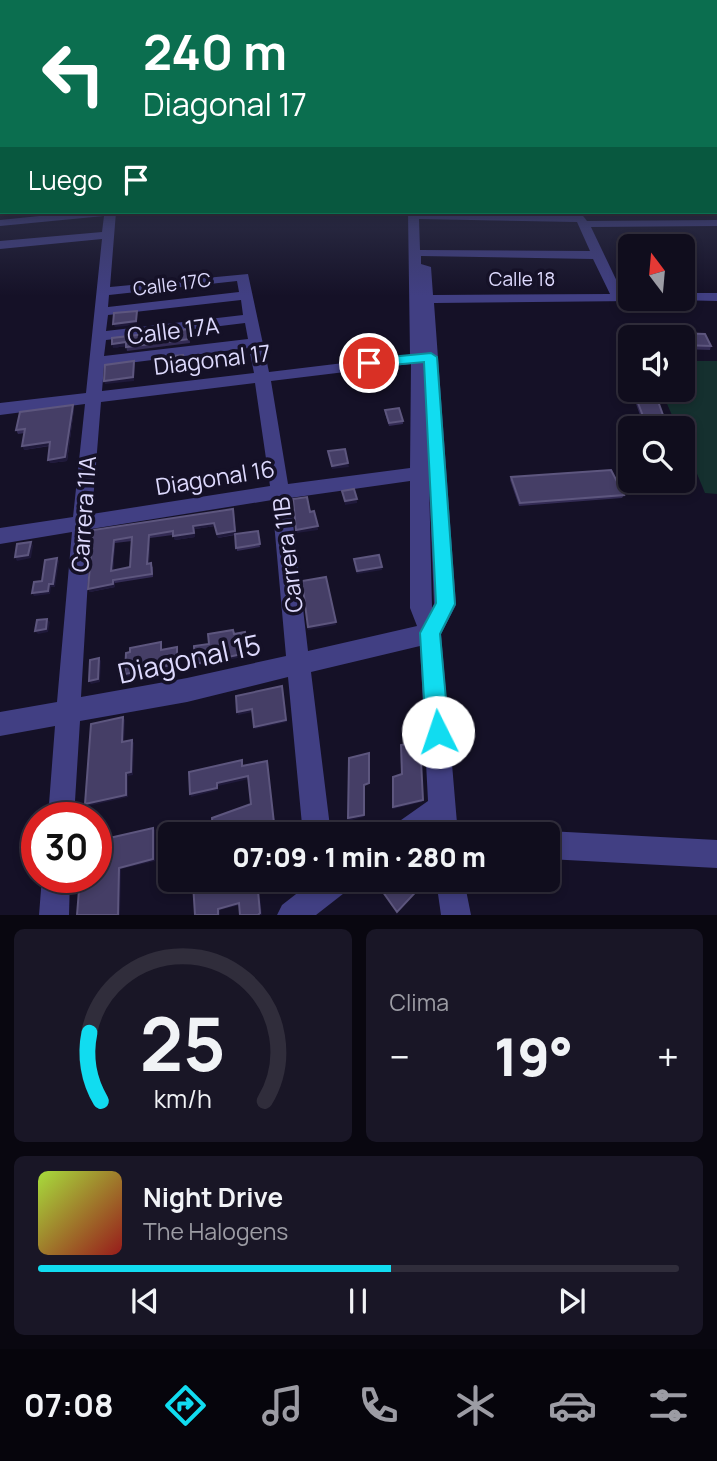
<!DOCTYPE html>
<html lang="es">
<head>
<meta charset="utf-8">
<style>
	:root { --surface:#100d1d; --page:#191626; --text:#f1f3f6; --muted:#9c9ca4; --line:#302d3b; --accent:#11dcf0 }
	body { margin:0; font-family:Manrope,sans-serif; background:var(--page); color:var(--text); height:100vh; display:flex; flex-direction:column; font-size:26px; white-space:nowrap }
	* { box-sizing:border-box; margin:0 }
	p { font-size:23px; color:var(--muted) }
	.icon { flex:none; width:38px; height:38px; fill:none; stroke:currentColor; stroke-width:2; stroke-linecap:round; stroke-linejoin:round }
	.map { position:relative; height:915px; overflow:hidden }
	.drawer { display:flex; flex-direction:column; gap:14px; padding:14px; background:#090710; flex:1 }
	.drawer>* { flex:none }
	.hud { position:absolute; left:0px; top:0px; width:718px; height:214px; box-shadow:0 4px 10px #0003,0 0 0 2px var(--line); background:#0b6e4f; color:#fff; overflow:hidden }
	.needle { width:46px; rotate:344deg }
	.fabs { position:absolute; left:618px; top:234px; display:grid; gap:14px }
	.fabs a { display:grid; place-items:center; width:77px; height:77px; border-radius:10px; background:var(--surface); box-shadow:0 4px 10px #0003,0 0 0 2px var(--line); font-size:35px }
	.speed { position:absolute; left:21px; top:802px; display:flex; gap:14px; font-size:35px; font-weight:700; text-align:center }
	.speed>* { display:grid; place-content:center; width:91px; height:91px; border-radius:50%; background:var(--surface); box-shadow:0 4px 10px #0003,0 0 0 2px var(--line); line-height:1 }
	.speed .limit { border:10px solid #d22; background:#fff; color:#111 }
	.pin { position:absolute; display:grid; place-items:center; width:60px; height:60px; color:#fff; margin:-30px; border:4px solid #fff; border-radius:50%; box-shadow:0 2px 7px #0007 }
	.me { position:absolute; width:77px; margin:-38px; rotate:356deg; stroke-linejoin:round; filter:drop-shadow(0 0 5px #0008) }
	.turn { display:flex; align-items:center; gap:24px; height:147px; padding:0 28px; font-size:32px }
	.turn .icon { width:91px; height:91px; stroke-width:2.5 }
	.turn b { display:block; font-size:49px; line-height:60px }
	.then { display:flex; align-items:center; height:66px; padding:0 28px; background:#0003; gap:14px; font-size:26px }
	.big { font-size:52px; font-weight:800; line-height:1.1 }
	.drawer .widget { flex:1; display:flex; flex-direction:column; justify-content:center; gap:10px; min-width:0; padding:0 24px; border-radius:10px; background:var(--page) }
	.drawer .dial { align-items:center; gap:0 }
	.dial svg { height:182px; overflow:visible; fill:none; stroke:var(--line); stroke-width:7; stroke-linecap:round; text-anchor:middle }
	.dial text { fill:var(--text); stroke:none }
	.song { display:flex; align-items:center; gap:21px }
	.cover { width:84px; height:84px; border-radius:10px; background:linear-gradient(135deg,hsl(80 70% 55%),hsl(0 70% 35%)) }
	.played { height:7px; border-radius:4px; background:linear-gradient(90deg,var(--accent) 55%,var(--line) 55%) }
	.keys { display:flex; justify-content:space-around; direction:ltr }
	.heat { display:flex; justify-content:space-between; align-items:center; font-size:38px; direction:ltr }
	.drawer .tiles { flex:1; display:grid; gap:14px; grid-template-columns:1fr 1fr }
	.widget:last-child { grid-column:span 2 }
	.trip { position:absolute; left:158px; top:822px; width:402px; height:70px; border-radius:10px; background:var(--surface); box-shadow:0 4px 10px #0003,0 0 0 2px var(--line); font-weight:800; line-height:70px; text-align:center }
	.menu { display:flex; height:112px; justify-content:space-around; align-items:center; background:#06050c; color:var(--muted) }
	.menu .icon { width:49px; height:49px }
	.menu .selected { color:var(--accent) }
	.menu b { font-size:32px; color:var(--text) }
	.map>svg:first-child { display:block }
	.green { fill:#15302f }
	.lines { fill:none; stroke-linecap:round; stroke-linejoin:round }
	.minor { fill:#413f83; fill-rule:evenodd }
	.wall { fill:#332b54; fill-rule:evenodd }
	.shaded-wall { fill:#1f193a }
	.building { fill:#453e66; stroke:#5d567e; stroke-width:2; fill-rule:evenodd }
	.route { fill:#11dcf0; stroke:#0b8f9c; stroke-width:2 }
	.labels { text-anchor:middle; dominant-baseline:central; stroke-width:7; stroke-linejoin:round; paint-order:stroke }
	.far-street-label { font-size:19px; fill:#ddd9fd; stroke:#151127 }
	.street-label { font-size:23px; fill:#ddd9fd; stroke:#151127 }
	.near-street-label { font-size:28px; fill:#ddd9fd; stroke:#151127 }
</style>
</head>
<body>
<div class="map">
<svg width="717" height="915" viewBox="0 0 717 915">
	<rect width="100%" height="100%" fill="#151127"/>
	<!-- green -->
	<path class="green" d="M 683,361 L 717,361 L 717,494 L 705,493 L 683,440 L 682,429 L 678,429 L 661,390 L 682,390 Z"/>
	<g class="lines">
		<!-- minor -->
		<path class="minor" d="M 716,168 L 717,168 L 717,174 L 716,174 Z
			M 0,188 L 2,188 L 0,199 Z
			M 716,197 L 717,197 L 717,205 L 716,205 Z
			M 79,212 L 116,212 L 110,287 L 248,274 L 269,372 L 410,355 L 408,212 L 574,215 L 580,212 L 587,221 L 717,220 L 717,226 L 591,227 L 623,294 L 630,294 L 630,299 L 635,301 L 434,303 L 456,605 L 441,634 L 458,835 L 430,835 L 430,833 L 390,835 L 394,825 L 428,801 L 420,646 L 311,672 L 331,835 L 303,835 L 288,677 L 187,702 L 80,721 L 74,817 L 48,817 L 55,726 L 0,736 L 0,712 L 57,702 L 72,532 L 0,544 L 0,528 L 73,517 L 85,404 L 0,415 L 0,403 L 86,393 L 102,239 L 0,249 L 0,241 L 102,232 L 104,216 L 0,226 L 0,220 ZM 419,219 L 577,222 L 590,251 L 420,250 ZM 421,256 L 593,259 L 610,294 L 433,295 L 431,267 L 421,264 ZM 237,281 L 239,292 L 108,307 L 109,295 ZM 241,300 L 243,315 L 106,331 L 108,315 ZM 245,323 L 248,339 L 104,356 L 106,340 ZM 249,348 L 254,373 L 102,391 L 104,366 ZM 411,364 L 410,468 L 288,484 L 271,381 ZM 255,383 L 270,486 L 92,514 L 101,402 ZM 429,479 L 434,604 L 432,608 ZM 410,481 L 410,608 L 417,626 L 308,651 L 290,498 ZM 272,500 L 286,656 L 187,678 L 81,697 L 91,529 Z
			M 682,293 L 717,293 L 717,301 L 677,300 L 682,299 Z
			M 548,831 L 717,840 L 717,868 L 548,859 L 548,835 L 540,835 Z
			M 42,877 L 70,877 L 69,915 L 39,915 Z
			M 314,880 L 352,880 L 348,890 L 316,915 L 277,915 L 282,905 Z
			M 436,880 L 464,880 L 471,915 L 441,915 Z"/>
	</g>
	<!-- wall -->
	<path class="wall" d="M 189,329 L 190,343 L 127,351 L 126,346 L 113,348 Z
		M 645,332 L 705,334 L 711,346 L 710,350 L 682,349 L 682,338 L 645,338 L 644,336 Z
		M 631,390 L 654,390 L 668,429 L 645,429 Z
		M 74,409 L 67,461 L 50,463 L 50,446 L 24,450 L 25,433 L 18,434 L 16,430 Z
		M 385,410 L 403,421 L 403,424 L 389,426 L 385,413 Z
		M 682,467 L 687,479 L 685,483 L 665,482 L 682,481 Z
		M 511,477 L 624,495 L 622,498 L 519,506 L 510,480 Z
		M 233,509 L 236,534 L 258,531 L 260,547 L 237,551 L 235,535 L 218,538 L 215,526 L 195,529 L 195,537 L 175,540 L 173,535 L 150,538 L 149,564 L 153,567 L 153,577 L 115,583 L 115,587 L 90,592 L 88,589 L 93,530 ZM 132,541 L 130,567 L 113,571 L 115,543 Z"/>
	<!-- shaded-wall -->
	<path class="shaded-wall" d="M 137,311 L 137,325 L 115,327 L 113,324 Z
		M 126,342 L 127,346 L 113,348 L 112,344 Z
		M 183,355 L 185,372 L 175,373 L 174,370 Z
		M 134,361 L 135,365 L 134,381 L 105,384 L 104,381 Z
		M 73,405 L 74,409 L 67,461 L 50,463 L 48,460 Z
		M 50,442 L 52,445 L 24,450 L 22,446 Z
		M 348,463 L 349,467 L 332,469 L 332,466 Z
		M 357,499 L 357,503 L 345,505 L 345,501 Z
		M 234,512 L 236,534 L 218,538 L 217,534 Z
		M 214,523 L 215,526 L 195,529 L 195,537 L 175,540 L 173,536 L 193,526 Z
		M 318,526 L 318,530 L 297,533 L 296,530 Z
		M 149,535 L 150,538 L 149,567 L 147,564 Z
		M 114,540 L 115,543 L 113,575 L 111,571 Z
		M 31,542 L 33,546 L 31,558 L 17,561 L 15,557 Z
		M 57,558 L 59,561 L 55,587 L 51,587 L 50,594 L 34,596 L 32,593 L 49,584 Z
		M 382,567 L 382,570 L 357,574 L 357,571 Z
		M 113,580 L 115,583 L 115,587 L 90,592 L 88,589 Z
		M 47,619 L 50,622 L 48,632 L 38,634 L 35,631 Z
		M 336,622 L 336,625 L 308,630 L 308,627 Z
		M 245,632 L 248,656 L 196,666 L 195,664 Z
		M 177,647 L 178,650 L 178,667 L 127,677 L 125,674 Z
		M 99,658 L 101,661 L 100,682 L 91,684 L 89,681 Z
		M 282,689 L 287,722 L 255,729 L 254,727 Z
		M 252,709 L 253,712 L 238,715 L 237,712 Z
		M 123,717 L 125,720 L 124,745 L 122,742 Z
		M 132,740 L 134,743 L 133,775 L 128,776 L 128,797 L 88,806 L 85,804 L 126,773 Z
		M 267,764 L 275,825 L 254,830 L 255,835 L 248,835 L 253,828 Z
		M 248,776 L 249,779 L 218,786 L 218,790 L 191,797 L 190,794 L 217,783 Z
		M 423,800 L 422,802 L 393,809 L 393,807 Z
		M 364,815 L 364,817 L 348,821 L 348,818 Z
		M 153,828 L 155,830 L 155,861 L 121,869 L 120,915 L 118,915 L 119,868 Z
		M 257,880 L 258,880 L 262,915 L 258,915 Z
		M 239,903 L 240,905 L 220,910 L 220,915 L 218,915 L 218,909 Z"/>
	<!-- building -->
	<path class="building" d="M 137,311 L 136,321 L 113,324 L 114,313 Z
		M 189,329 L 190,339 L 126,347 L 126,342 L 112,344 L 112,338 Z
		M 645,332 L 705,334 L 711,346 L 682,345 L 682,338 L 647,338 Z
		M 183,355 L 184,369 L 174,370 L 174,356 Z
		M 134,361 L 133,377 L 104,381 L 105,365 Z
		M 633,390 L 654,390 L 668,429 L 648,429 Z
		M 73,405 L 65,457 L 48,460 L 50,442 L 22,446 L 25,429 L 16,430 L 20,412 Z
		M 399,408 L 403,421 L 389,423 L 385,410 Z
		M 345,449 L 348,463 L 332,466 L 328,451 Z
		M 682,467 L 687,479 L 682,479 Z
		M 611,470 L 624,495 L 520,503 L 511,477 Z
		M 354,489 L 357,499 L 345,501 L 342,491 Z
		M 307,497 L 310,512 L 314,511 L 318,526 L 296,530 L 293,499 Z
		M 233,509 L 235,531 L 217,534 L 214,523 L 193,526 L 194,533 L 173,536 L 173,531 L 149,535 L 147,564 L 151,563 L 152,574 L 113,580 L 113,584 L 88,589 L 93,530 ZM 132,537 L 130,567 L 111,571 L 114,540 Z
		M 258,531 L 260,544 L 236,548 L 235,534 Z
		M 31,542 L 28,555 L 15,557 L 17,544 Z
		M 379,555 L 382,567 L 357,571 L 354,559 Z
		M 57,558 L 53,584 L 49,584 L 48,591 L 32,593 L 34,582 L 42,581 L 45,560 Z
		M 326,577 L 336,622 L 308,627 L 302,581 Z
		M 47,619 L 46,629 L 35,631 L 37,620 Z
		M 233,630 L 234,634 L 245,632 L 247,653 L 195,664 L 194,646 L 209,644 L 208,634 Z
		M 161,642 L 161,650 L 177,647 L 177,664 L 125,674 L 126,653 L 130,652 L 130,648 Z
		M 99,658 L 98,679 L 89,681 L 90,660 Z
		M 282,686 L 286,720 L 254,727 L 252,709 L 237,712 L 236,696 Z
		M 123,717 L 122,742 L 132,740 L 131,772 L 126,773 L 126,795 L 85,804 L 91,724 Z
		M 420,741 L 423,800 L 393,807 L 393,777 L 402,774 L 401,745 Z
		M 369,753 L 369,783 L 364,785 L 364,815 L 348,818 L 349,758 Z
		M 242,760 L 242,766 L 267,761 L 274,823 L 253,828 L 254,833 L 248,835 L 213,835 L 212,818 L 251,804 L 248,776 L 217,783 L 217,788 L 190,794 L 189,772 Z
		M 153,828 L 153,859 L 119,868 L 118,915 L 77,915 L 80,877 L 96,877 L 96,841 Z
		M 203,880 L 257,880 L 260,913 L 258,915 L 240,915 L 239,903 L 218,909 L 218,915 L 195,915 L 193,883 Z
		M 395,880 L 426,881 L 397,912 L 383,892 Z"/>
	<!-- sky -->
	<linearGradient id="sky" x2="0" y2="1"><stop stop-color="#0c0915"/><stop offset="0.57" stop-color="#353852"/><stop offset="1" stop-color="#353852" stop-opacity="0"/></linearGradient>
	<rect width="717" height="296" fill="url(#sky)"/>
	<!-- route -->
	<path class="route" d="M 431,353 L 437,357 L 455,604 L 440,634 L 449,732 L 446,740 L 438,744 L 430,740 L 426,732 L 420,633 L 436,603 L 424,362 L 369,367 L 362,363 L 369,359 Z"/>
	<g class="labels">
		<!-- far-street labels -->
		<g class="far-street-label">
			<text x="522" y="279">Calle 18</text>
			<text transform="translate(172 284) rotate(-7)">Calle 17C</text>
		</g>
		<!-- street labels -->
		<g class="street-label">
			<text transform="translate(173 330) rotate(-7)">Calle 17A</text>
			<text transform="translate(212 359) rotate(-7)">Diagonal 17</text>
			<text transform="translate(215 477) rotate(-9)">Diagonal 16</text>
			<text transform="translate(83 514) rotate(-86)">Carrera 11A</text>
			<text transform="translate(287 555) rotate(-97)">Carrera 11B</text>
		</g>
		<!-- near-street labels -->
		<g class="near-street-label">
			<text transform="translate(189 658) rotate(-12)">Diagonal 15</text>
		</g>
	</g>
</svg>
<div class="fabs">
<a><svg class="needle" viewBox="-14 -14 28 28"><path d="M0-13l5 13h-10z" fill="#e53935"/><path d="M0 13l5-13h-10z" fill="#9c9ca4"/></svg></a>
<a><svg class="icon" aria-label="sound" viewBox="0 0 24 24"><path d="M4 9h4l5-4v14l-5-4H4zM17 9q2 3 0 6"/></svg></a>
<a><svg class="icon" aria-label="search" viewBox="0 0 24 24"><circle cx="10" cy="10" r="6"/><path d="M15 15l6 6"/></svg></a>
</div>
<div class="speed"><div class="limit">30</div></div>
<div class="pin" style="left:369px;top:363px;background:#d93025"><svg class="icon" aria-label="arrive" viewBox="0 0 24 24"><path d="M6 21V4h12l-3 4 3 4H6"/></svg></div>
<svg class="me" style="left:438px;top:732px" viewBox="-20 -20 40 40"><circle r="19" fill="#fff"/><path d="M0-13L10 11 0 6-10 11z" fill="#11dcf0"/></svg>
<div class="trip">07:09 · 1 min · 280 m</div>
<div class="hud">
<div class="turn"><svg class="icon" aria-label="left" viewBox="0 0 24 24"><path d="M17 20v-9H6M10 6l-5 5 5 5"/></svg><div><b>240 m</b>Diagonal 17</div></div>
<div class="then">Luego<svg class="icon" aria-label="arrive" viewBox="0 0 24 24"><path d="M6 21V4h12l-3 4 3 4H6"/></svg></div>
</div>
</div>
<section class="drawer">
<div class="tiles">
<div class="widget dial"><svg viewBox="0 0 100 80">
<path d="M14 69A42 42 0 1 1 86 69"/>
<path d="M14 69A42 42 0 0 1 9 39" stroke="#11dcf0"/>
<text x="50" y="56" font-size="32" font-weight="700">25</text>
<text x="50" y="72" font-size="11">km/h</text>
</svg></div>
<div class="widget"><p>Clima</p>
<div class="heat"><a>−</a><b class="big">19°</b><a>+</a></div>
</div>
<div class="widget">
<div class="song"><i class="cover"></i><div><b>Night Drive</b><p>The Halogens</p></div></div>
<div class="played"></div>
<div class="keys"><svg class="icon" aria-label="previous" viewBox="0 0 24 24"><path d="M18 5L8 12l10 7zM5 5v14"/></svg><svg class="icon" aria-label="pause" viewBox="0 0 24 24"><path d="M8 5v14M16 5v14"/></svg><svg class="icon" aria-label="next" viewBox="0 0 24 24"><path d="M6 5l10 7-10 7zM19 5v14"/></svg></div>
</div>
</div>
</section>
<nav class="menu">
<b>07:08</b>
<svg class="icon selected" aria-label="directions" viewBox="0 0 24 24"><path d="M12 3l9 9-9 9-9-9zM9 14v-3h6M13 9l2 2-2 2"/></svg>
<svg class="icon" aria-label="music" viewBox="0 0 24 24"><path d="M9 18V5l10-2v13"/><circle cx="6" cy="18" r="3"/><circle cx="16" cy="16" r="3"/></svg>
<svg class="icon" aria-label="phone" viewBox="0 0 24 24"><path d="M5 4h4l2 5-3 2q2 4 5 5l2-3 5 2v4C11 20 4 13 5 4z"/></svg>
<svg class="icon" aria-label="climate" viewBox="0 0 24 24"><path d="M12 3v18M4 7l16 10M4 17L20 7"/></svg>
<svg class="icon" aria-label="car" viewBox="0 0 24 24"><path d="M5 17H2v-5l4-1 3-4h7l3 4 3 1v5h-3M9 17h6M6 11h13"/><circle cx="7" cy="17" r="2"/><circle cx="17" cy="17" r="2"/></svg>
<svg class="icon" aria-label="filters" viewBox="0 0 24 24"><path d="M4 7h16M4 17h16"/><circle cx="9" cy="7" r="2"/><circle cx="15" cy="17" r="2"/></svg>
</nav>
</body>
</html>
